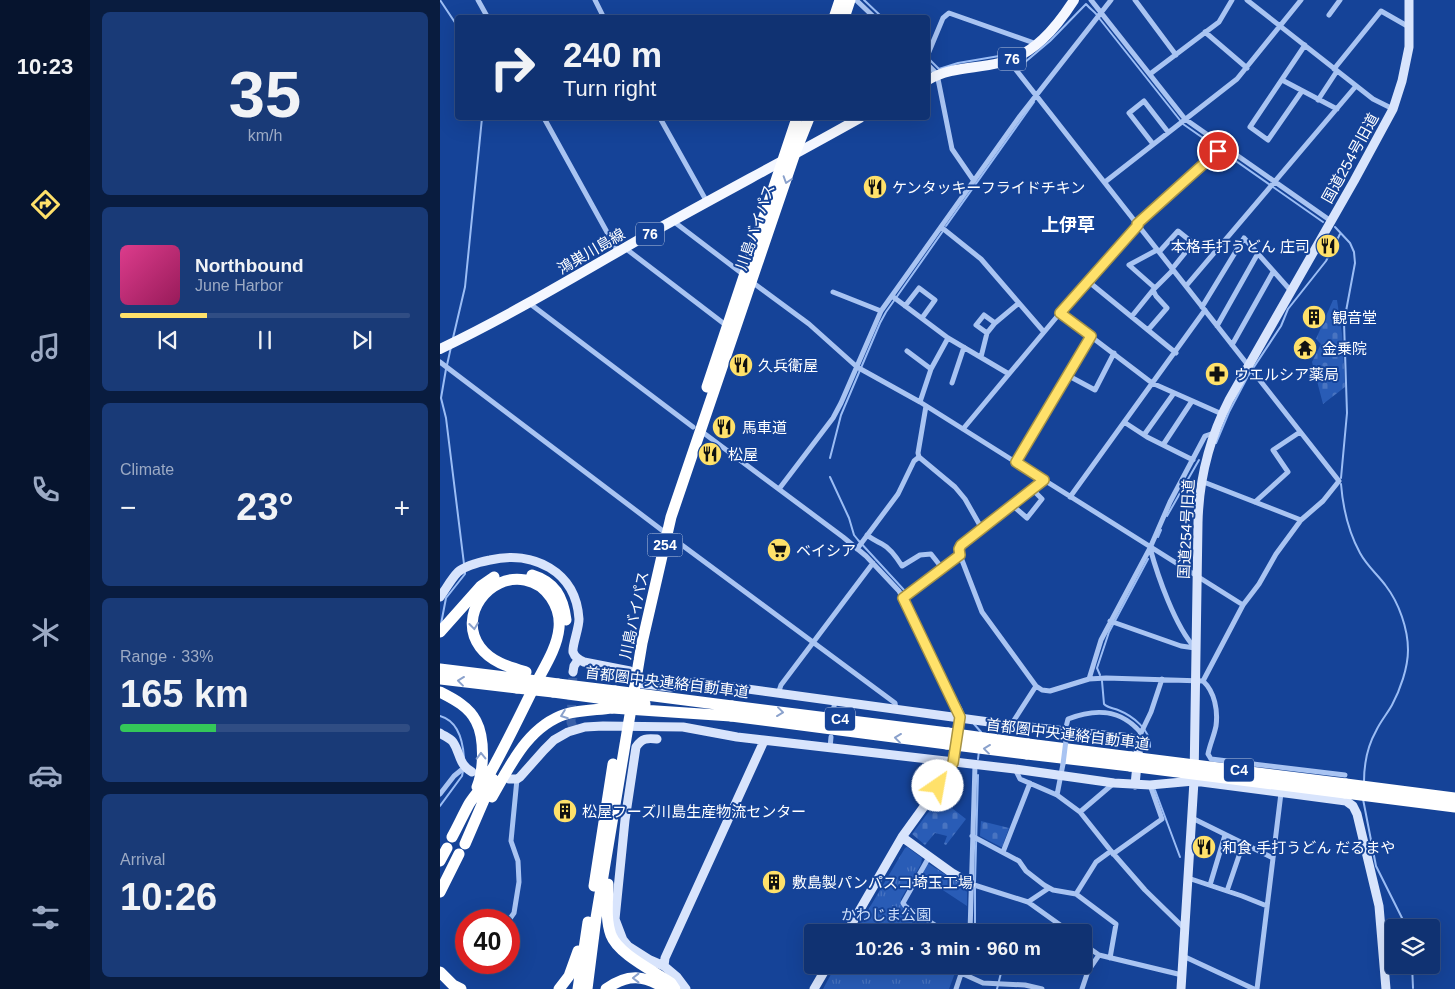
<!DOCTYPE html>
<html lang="en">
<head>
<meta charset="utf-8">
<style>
	:root { --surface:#103272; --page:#193a77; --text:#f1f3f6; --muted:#9caac4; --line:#304d84; --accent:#ffe16a }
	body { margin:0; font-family:Helvetica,"Noto Sans JP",sans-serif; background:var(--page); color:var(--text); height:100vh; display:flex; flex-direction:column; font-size:19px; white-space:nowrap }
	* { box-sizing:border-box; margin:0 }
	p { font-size:16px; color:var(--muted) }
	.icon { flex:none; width:28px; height:28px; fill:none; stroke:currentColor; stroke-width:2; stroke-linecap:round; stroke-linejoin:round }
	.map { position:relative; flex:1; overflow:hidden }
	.details { display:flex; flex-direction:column; gap:12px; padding:12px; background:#091c3f; width:350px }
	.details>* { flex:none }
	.banner { position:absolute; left:15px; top:15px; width:475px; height:105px; border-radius:5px; box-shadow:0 5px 20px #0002,0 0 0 1px var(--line); background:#103272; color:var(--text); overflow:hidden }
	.fabs { position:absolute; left:945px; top:919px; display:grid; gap:10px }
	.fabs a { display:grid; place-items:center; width:55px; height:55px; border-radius:5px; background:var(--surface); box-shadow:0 5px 20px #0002,0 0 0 1px var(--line); font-size:25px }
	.speed { position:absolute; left:15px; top:909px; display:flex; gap:10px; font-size:25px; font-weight:700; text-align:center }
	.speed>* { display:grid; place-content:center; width:65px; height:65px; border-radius:50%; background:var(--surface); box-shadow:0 5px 20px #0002,0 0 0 1px var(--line); line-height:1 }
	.speed .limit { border:8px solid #d22; background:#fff; color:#111 }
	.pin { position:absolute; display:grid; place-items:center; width:42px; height:42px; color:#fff; margin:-21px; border:2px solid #fff; border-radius:50%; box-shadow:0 1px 5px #0007 }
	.me { position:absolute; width:55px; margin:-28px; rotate:33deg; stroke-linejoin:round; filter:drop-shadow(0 0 4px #0008) }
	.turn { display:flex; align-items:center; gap:18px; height:105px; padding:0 25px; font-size:22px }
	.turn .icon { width:65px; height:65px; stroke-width:2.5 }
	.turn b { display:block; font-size:35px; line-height:42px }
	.big { font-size:38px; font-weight:700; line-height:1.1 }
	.details .widget { flex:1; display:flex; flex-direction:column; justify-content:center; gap:8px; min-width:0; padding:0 18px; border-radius:8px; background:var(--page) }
	.details .dial { align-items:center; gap:0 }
	.dial b { font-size:65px; line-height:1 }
	.song { display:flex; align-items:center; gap:15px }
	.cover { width:60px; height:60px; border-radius:8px; background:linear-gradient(135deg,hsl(330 70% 55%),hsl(330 70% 35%)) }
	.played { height:5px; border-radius:2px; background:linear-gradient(90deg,var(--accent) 30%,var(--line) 30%) }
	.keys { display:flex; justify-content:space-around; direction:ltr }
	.heat { display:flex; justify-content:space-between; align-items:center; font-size:28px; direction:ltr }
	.charge { height:8px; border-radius:4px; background:linear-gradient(90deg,#34c759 33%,var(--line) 0) }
	.trip { position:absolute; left:364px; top:924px; width:288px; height:50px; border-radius:5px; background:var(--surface); box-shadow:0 5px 20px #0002,0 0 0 1px var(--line); font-weight:700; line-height:50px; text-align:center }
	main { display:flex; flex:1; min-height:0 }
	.tabs { display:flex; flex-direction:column; width:90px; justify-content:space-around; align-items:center; background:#06142e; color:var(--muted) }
	.tabs .icon { width:35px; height:35px }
	.tabs .current { color:var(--accent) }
	.tabs b { font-size:22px; color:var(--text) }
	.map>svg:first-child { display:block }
	.grass { fill:url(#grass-tufts) }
	.cemetery { fill:url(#cemetery-stones) }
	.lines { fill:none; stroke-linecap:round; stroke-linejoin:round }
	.stream { stroke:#9bbdf5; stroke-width:2 }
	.secondary-tunnel { stroke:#385fa7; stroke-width:9; stroke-dasharray:9 4.5; stroke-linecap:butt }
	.street { stroke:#a9c4f2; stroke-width:5 }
	.secondary { stroke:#d8e4fc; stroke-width:9 }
	.primary { stroke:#f4f7ff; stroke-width:10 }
	.highway { stroke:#fff; stroke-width:11 }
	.street-bridge { stroke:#a9c4f2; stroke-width:5 }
	.highway-bridge { stroke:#fff; stroke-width:11 }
	.oneway { stroke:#8aa1cc }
	.route-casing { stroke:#a69245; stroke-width:12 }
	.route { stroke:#ffe16a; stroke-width:9 }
	.labels { text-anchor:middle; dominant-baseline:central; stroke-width:4; stroke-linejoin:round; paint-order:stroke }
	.shield { fill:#154398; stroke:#b9c7e0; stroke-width:1 }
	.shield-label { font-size:14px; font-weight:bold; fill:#fff }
	.street-label { font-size:15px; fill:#fff; stroke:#154398 }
	.poi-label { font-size:15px; fill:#fff; stroke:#154398; text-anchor:start }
	.park-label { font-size:15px; fill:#d0e1fc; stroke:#154398 }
	.quarter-label { font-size:18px; font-weight:bold; fill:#fff; stroke:#154398 }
</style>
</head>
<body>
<main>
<nav class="tabs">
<b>10:23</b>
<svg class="icon current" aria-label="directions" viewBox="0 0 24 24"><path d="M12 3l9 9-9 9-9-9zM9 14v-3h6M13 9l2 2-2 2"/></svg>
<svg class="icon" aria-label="music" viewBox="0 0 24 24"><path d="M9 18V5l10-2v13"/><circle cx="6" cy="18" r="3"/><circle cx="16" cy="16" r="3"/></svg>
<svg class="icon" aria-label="phone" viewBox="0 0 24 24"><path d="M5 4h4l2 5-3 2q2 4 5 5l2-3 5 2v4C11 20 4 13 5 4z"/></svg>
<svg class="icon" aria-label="climate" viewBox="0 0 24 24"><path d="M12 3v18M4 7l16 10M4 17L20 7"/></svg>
<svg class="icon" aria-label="car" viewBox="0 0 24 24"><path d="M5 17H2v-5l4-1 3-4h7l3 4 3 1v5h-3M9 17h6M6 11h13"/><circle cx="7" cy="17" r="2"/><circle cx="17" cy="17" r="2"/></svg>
<svg class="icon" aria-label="filters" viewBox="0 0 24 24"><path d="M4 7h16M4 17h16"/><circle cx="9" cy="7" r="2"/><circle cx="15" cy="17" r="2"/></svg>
</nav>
<section class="details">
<div class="widget dial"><b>35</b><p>km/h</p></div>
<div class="widget">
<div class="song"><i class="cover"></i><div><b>Northbound</b><p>June Harbor</p></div></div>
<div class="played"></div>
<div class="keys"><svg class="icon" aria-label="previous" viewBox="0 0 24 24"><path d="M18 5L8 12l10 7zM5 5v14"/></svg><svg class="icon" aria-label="pause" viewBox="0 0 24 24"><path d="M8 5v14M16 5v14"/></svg><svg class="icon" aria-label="next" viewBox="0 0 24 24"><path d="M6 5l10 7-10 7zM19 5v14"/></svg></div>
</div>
<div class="widget"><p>Climate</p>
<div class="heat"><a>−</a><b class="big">23°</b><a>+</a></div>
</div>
<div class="widget"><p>Range · 33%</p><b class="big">165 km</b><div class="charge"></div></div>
<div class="widget"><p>Arrival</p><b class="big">10:26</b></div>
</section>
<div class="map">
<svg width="1015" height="989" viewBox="0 0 1015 989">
	<defs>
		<pattern id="grass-tufts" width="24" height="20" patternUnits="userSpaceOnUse" patternTransform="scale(1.25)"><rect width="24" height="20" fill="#295cb6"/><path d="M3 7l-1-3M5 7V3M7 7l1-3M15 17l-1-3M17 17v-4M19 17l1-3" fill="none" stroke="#4974c1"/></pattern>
		<pattern id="cemetery-stones" width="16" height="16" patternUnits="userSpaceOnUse" patternTransform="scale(1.25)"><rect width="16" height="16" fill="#295cb6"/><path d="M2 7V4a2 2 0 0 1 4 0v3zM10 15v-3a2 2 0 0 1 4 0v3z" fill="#4974c1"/></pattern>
	</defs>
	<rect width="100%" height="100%" fill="#154398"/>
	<!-- grass -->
	<path class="grass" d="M 467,847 L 482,858 L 481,864 L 461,899 L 462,907 L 493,928 L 490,932 L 415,932 L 465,848 Z
		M 487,864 L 489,864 L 525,887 L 527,892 L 527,906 L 480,875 Z
		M 396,965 L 508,965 L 516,970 L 509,989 L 383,989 Z"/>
	<!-- cemetery -->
	<path class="cemetery" d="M 893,300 L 897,300 L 902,334 L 905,387 L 883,404 L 872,362 L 881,344 L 876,339 Z
		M 499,798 L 526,819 L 506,845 L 504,844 L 507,836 L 495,833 L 485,845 L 472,834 Z
		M 541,821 L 569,828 L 562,847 L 561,847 L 540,836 Z"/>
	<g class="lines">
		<!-- stream -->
		<path class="stream" d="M 0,0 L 18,27
			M 424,0 L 443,18
			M 488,58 L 499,69 L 518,63 L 565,55
			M 578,63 L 584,63 L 610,41 L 646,4 C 651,10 656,12 659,18 L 743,124 L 883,222
			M 506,226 L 594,102
			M 895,227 L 910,243 L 914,252 L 915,263 L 904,322 L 907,413 L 901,478
			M 13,338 L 25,287 L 42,118
			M 7,365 L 11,347
			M 6,369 L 1,398 L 6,418 L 24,564
			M 776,443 L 789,412 L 808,376 L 841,326 L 848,309 L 886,261 L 900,234
			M 390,458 L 401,415 L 440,323 L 446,312 L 503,231
			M 390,477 L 409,518 L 414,535 L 418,540 L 464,590 L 498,664 L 522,710
			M 901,484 C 903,509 908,531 920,553 C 927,566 938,575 946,586 C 959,603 968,629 968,650 C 968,668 960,690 952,705 C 947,714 940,722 936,731 C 927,747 924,764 924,782
			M 727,516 L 759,460
			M 718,537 L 721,530
			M 1,624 L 6,598 L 25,574 L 25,572
			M 660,675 L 657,668 L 669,632 L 708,559
			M 662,681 L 664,704 C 668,708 673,708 678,710 C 693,716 711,730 710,747
			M 0,716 C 18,721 23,742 24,758
			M 534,724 L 541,732 L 541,734
			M 538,759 L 539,751
			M 715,790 L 740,857
			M 923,799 L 936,866 L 967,928
			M 0,806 L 22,776 L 23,771
			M 535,882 L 538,775
			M 535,932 L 535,887
			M 972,965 L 973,988
			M 557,989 L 563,965"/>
		<!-- secondary-tunnel -->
		<path class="secondary-tunnel" d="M 133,727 L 131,722 L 133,672"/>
		<!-- street -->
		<path class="street" d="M 38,0 L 48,18
			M 155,0 L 164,18
			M 416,0 L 435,18
			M 651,0 L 745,119 L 891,221
			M 695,0 L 736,55
			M 807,0 L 933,99 L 953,109
			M 889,15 L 900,0
			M 765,32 L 807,68
			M 488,54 L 503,18 L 509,13 L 597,44
			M 569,61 L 899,481 L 883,501 L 861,520 L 836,554 L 819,584 L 803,605 L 763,681
			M 488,65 L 497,74 L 512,149 L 534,181
			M 894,69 L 941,11 L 969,27
			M 710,74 L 779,22 L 792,0
			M 842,80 L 897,109
			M 862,91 L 828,140 L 810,127 L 865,45
			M 878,100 L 897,71
			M 104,118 L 178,252
			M 220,118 L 267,202
			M 713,144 L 689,113 L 704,101 L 728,132
			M 665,182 L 797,79 L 861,0
			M 233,221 L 304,275
			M 697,224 L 782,146
			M 501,227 L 541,259 L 604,332
			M 185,248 L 287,326
			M 719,252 L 738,231 L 753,243 L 732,269
			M 312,282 L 369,324 L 417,367 L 480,402 L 803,605
			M 649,282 L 736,353
			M 746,286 L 916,86
			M 715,288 L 689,265 L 717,250
			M 393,292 L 441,311
			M 452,296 L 508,338 L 569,374
			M 89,303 L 253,427
			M 465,306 L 479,288 L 495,300 L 482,318
			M 762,307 L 804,238 L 851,291
			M 620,313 L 712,383 L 782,414
			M 692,316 L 713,290 L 733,270
			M 777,326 L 817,255
			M 708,330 L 727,308 L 716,296 L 713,290
			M 547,333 L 536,325 L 544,315 L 555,323
			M 792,345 L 833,272
			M 467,351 L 491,369
			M 541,357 L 547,333 L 555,323 L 579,303
			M 0,362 L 227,534 L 455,703 L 456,709
			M 627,375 L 655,390 L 674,353
			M 512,383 L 524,347
			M 480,402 L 491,369 L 508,338
			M 684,422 L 707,437 L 753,460
			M 523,429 L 620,313 L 698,225
			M 261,431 L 403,537 L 426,556 L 459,591 L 471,613 L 494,665 L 520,717 L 517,735
			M 704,435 L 734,393
			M 723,445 L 752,401
			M 479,457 L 515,487 L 525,499 L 542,529
			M 576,462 L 651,336
			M 604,480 L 521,545 L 520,555 L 542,612 L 596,686 L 602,690 L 610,691 L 649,679 L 666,678 L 763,681 C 775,692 778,711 776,726 C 774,736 770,744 768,754 L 771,759 L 905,775
			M 761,481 L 861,520
			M 339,489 L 393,418 L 401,403 L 441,311 L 580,116 L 671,0
			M 630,497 L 765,310
			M 815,502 L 848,472 L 833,450 L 860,432
			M 572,505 L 587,518 L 602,499 L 593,490
			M 427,535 C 432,539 436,541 442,544 C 450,548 457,558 462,566 L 480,555 L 491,554 L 502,568
			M 417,549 L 458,494 L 474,461 L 479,457 L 478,453 L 486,406
			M 463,598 L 520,555
			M 670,621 L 741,646 L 755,648 C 735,626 718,577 710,548
			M 649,679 L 661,640 L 710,548 L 730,502 L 765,436 L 774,433
			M 338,694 L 341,685 L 433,563
			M 393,712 L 395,701
			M 571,725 L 596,686
			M 625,731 L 628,719 C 656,708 681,709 701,733
			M 700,735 L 711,712 L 722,679
			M 390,748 L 391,737
			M 575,769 L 580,779 L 617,795 L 640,812 L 671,851 L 705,890 L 745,929
			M 0,794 L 14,776 L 25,767
			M 617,795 L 623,764
			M 640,812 L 674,783
			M 752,818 L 833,858
			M 532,836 L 579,861 L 586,871 L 604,885 L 613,890 L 636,894 L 676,924 L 670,958
			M 563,852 L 590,783
			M 673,854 L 722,819 L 710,785
			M 489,857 L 463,903 L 465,906 L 506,932
			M 748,878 L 802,896 L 827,906
			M 531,884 L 588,902 L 630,932
			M 770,885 L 785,835
			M 787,891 L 803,844
			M 636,894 L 656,862 L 671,851
			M 588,902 L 609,888
			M 69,920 L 74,913 L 79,882 L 78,861 L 71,841 L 77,779
			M 530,932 L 535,765
			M 642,943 L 659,955 L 742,975
			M 743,956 L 814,989
			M 521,973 L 543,983 L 585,985 L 602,989
			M 516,989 L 524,965
			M 642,989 L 648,971 L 659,955
			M 817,989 L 841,793"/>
		<!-- secondary -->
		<path class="secondary" d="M 0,597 C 6,589 11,579 18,572 C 26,565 40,562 50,560 C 93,550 136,571 139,619 C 139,629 132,645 133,652 C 135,658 139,660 144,662 L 190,671
			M 133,672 L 134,666 L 138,660
			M 195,683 L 230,687 L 256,682 L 571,725 L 691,738 L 697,740 L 699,744 L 695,785
			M 0,733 C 4,736 10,738 13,742 C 21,754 18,764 32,772
			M 217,739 C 207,738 202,738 196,747 L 185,820 L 175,919 L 183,940 L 188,946 L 210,960 L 224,966
			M 69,779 L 77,779 L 80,777 L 104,750 L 114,740 L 128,732 L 145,727 L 163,726 L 243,727 L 297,737 L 575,769 L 674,783 L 710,785 L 754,781 L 906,801 L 913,806 L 917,814 L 939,906 L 946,989
			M 462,837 L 512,873 L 531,884
			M 407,932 L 462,837 L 509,772 L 513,763
			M 246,989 L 237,977 L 224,966 L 225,958 L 324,741
			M 374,989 L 388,965
			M 741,989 L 754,781 L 758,523 C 759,478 769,439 789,400 L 914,181 L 953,109 L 962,81 L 969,47 L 969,0"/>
		<!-- primary -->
		<path class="primary" d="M 488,80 C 510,67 534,69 559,63 C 593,56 616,28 634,0
			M 0,349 C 69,316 134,277 200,239 C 273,198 347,159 420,118"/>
		<!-- highway -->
		<path class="highway" d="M 394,18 L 400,0
			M 404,18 L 410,0
			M 267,387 L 357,118
			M 92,575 C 115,582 123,597 126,620
			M 0,632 L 41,586 L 54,577
			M 0,669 L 82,679
			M 0,679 L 77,688
			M 118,684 L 175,691
			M 0,692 C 14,699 29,707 36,721 C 45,738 44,770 37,787
			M 113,692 L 173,700
			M 292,706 L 508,733
			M 291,716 L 507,744
			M 588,744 L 691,757
			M 587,754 L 690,766
			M 906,784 L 1015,798
			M 905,793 L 1015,807
			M 52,797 C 70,766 88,726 126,714 C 141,710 157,710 172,708
			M 12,837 C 18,826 23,815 29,804 C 34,796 40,790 45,782 C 63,751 78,719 94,687 C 103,669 117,649 119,628 C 121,607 107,584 85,580 C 49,573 17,616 40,647 C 51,662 69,667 86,672
			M 25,844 L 53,779
			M 0,861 L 7,848
			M 168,884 C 168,900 165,919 171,935 C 178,954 214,971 231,983 L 235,989
			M 154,886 L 173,764
			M 0,892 L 19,854
			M 0,972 L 13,985 L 21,989
			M 119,989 L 129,976 L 138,951
			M 138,989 L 148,922
			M 147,989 L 156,918 L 202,643 L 231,517 L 355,153 L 369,118
			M 166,989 C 188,973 204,975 226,989"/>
		<!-- street-bridge -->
		<path class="street-bridge" d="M 623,764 L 626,740"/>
		<!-- highway-bridge -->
		<path class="highway-bridge" d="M 82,679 L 118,684
			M 77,688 L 113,692
			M 175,691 L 292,706
			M 173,700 L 205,704
			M 172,708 L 291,716
			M 508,733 L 588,744
			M 507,744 L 587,754
			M 691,757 L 906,784
			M 690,766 L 905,793"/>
	</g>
	<!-- one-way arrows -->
	<defs><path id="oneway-chevron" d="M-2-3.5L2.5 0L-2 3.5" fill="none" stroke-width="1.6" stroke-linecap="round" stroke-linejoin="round" transform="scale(1.25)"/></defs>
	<g class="oneway">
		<use href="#oneway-chevron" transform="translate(347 180) rotate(108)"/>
		<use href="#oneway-chevron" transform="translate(34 626) rotate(83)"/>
		<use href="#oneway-chevron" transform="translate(21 681) rotate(-173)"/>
		<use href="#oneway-chevron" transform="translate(340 712) rotate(7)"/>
		<use href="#oneway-chevron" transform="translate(124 715) rotate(160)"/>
		<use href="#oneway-chevron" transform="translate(458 738) rotate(-173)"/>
		<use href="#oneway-chevron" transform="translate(547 749) rotate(-173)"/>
		<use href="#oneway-chevron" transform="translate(41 756) rotate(-91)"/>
		<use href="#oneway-chevron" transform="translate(196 978) rotate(-180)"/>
	</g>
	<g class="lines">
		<!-- route casing -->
		<g class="route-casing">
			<path id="route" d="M 498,786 L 513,763 L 520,717 L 463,598 L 520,555 L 519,549 L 521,545 L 604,480 L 576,462 L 651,336 L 620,313 L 698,225 L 697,224 L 778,151"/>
		</g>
		<!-- route -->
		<use href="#route" class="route"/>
	</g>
	<!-- icons -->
	<defs>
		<g id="restaurant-disc" transform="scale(1.25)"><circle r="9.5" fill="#ffe16a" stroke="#154398"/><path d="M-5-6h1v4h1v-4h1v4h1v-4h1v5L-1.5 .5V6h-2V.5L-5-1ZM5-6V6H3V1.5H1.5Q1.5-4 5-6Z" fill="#111"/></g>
		<g id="building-disc" transform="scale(1.25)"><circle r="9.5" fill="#ffe16a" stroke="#154398"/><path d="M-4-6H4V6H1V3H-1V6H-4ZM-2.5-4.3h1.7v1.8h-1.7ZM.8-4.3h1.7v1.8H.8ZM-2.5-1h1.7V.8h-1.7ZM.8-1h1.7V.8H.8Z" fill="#111"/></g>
		<g id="temple-disc" transform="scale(1.25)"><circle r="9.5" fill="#ffe16a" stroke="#154398"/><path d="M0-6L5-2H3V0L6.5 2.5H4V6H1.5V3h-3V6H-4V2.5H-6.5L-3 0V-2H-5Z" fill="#111"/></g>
		<g id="pharmacy-disc" transform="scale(1.25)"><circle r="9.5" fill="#ffe16a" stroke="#154398"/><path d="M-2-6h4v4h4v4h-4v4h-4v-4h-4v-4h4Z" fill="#111"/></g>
		<g id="supermarket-disc" transform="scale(1.25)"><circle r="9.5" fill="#ffe16a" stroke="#154398"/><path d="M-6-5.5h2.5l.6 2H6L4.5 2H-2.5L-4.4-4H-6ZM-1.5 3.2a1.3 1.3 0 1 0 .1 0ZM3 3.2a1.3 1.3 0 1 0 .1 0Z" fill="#111"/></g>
	</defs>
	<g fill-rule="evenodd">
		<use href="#restaurant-disc" x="435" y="187"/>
		<use href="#restaurant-disc" x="888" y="246"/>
		<use href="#building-disc" x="874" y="317"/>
		<use href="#temple-disc" x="865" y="348"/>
		<use href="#restaurant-disc" x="301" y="365"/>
		<use href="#pharmacy-disc" x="777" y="374"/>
		<use href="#restaurant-disc" x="284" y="427"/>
		<use href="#restaurant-disc" x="270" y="454"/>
		<use href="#supermarket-disc" x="339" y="550"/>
		<use href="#building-disc" x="125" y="811"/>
		<use href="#restaurant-disc" x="764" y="847"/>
		<use href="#building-disc" x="334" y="882"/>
	</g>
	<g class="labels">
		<!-- shield labels -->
		<g class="shield">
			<rect x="558" y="47.5" width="28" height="23" rx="4"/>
			<rect x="196" y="222.5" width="28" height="23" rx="4"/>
			<rect x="207.5" y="533.5" width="35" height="23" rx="4"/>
			<rect x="385" y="707.5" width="30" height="23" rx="4"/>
			<rect x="784" y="758.5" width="30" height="23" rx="4"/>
		</g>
		<g class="shield-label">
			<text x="572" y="59">76</text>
			<text x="210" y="234">76</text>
			<text x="225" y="545">254</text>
			<text x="400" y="719">C4</text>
			<text x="799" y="770">C4</text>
		</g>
		<!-- street labels -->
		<g class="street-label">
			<text transform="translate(910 158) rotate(-61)">国道254号旧道</text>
			<text transform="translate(315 227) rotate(-71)">川島バイパス</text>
			<text transform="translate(151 251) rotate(-30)">鴻巣川島線</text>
			<text transform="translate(746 529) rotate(-87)">国道254号旧道</text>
			<text transform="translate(194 615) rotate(-78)">川島バイパス</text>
			<text transform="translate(227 682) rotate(7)">首都圏中央連絡自動車道</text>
			<text transform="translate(628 734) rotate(7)">首都圏中央連絡自動車道</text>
		</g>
		<!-- poi labels -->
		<g class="poi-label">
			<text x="452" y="187">ケンタッキーフライドチキン</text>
			<text x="870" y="246" text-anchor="end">本格手打うどん 庄司</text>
			<text x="892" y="317">観音堂</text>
			<text x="882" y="348">金乗院</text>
			<text x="318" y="365">久兵衛屋</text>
			<text x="794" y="374">ウエルシア薬局</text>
			<text x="302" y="427">馬車道</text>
			<text x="288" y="454">松屋</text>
			<text x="356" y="550">ベイシア</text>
			<text x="142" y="811">松屋フーズ川島生産物流センター</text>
			<text x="782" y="847">和食 手打うどん だるまや</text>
			<text x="352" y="882">敷島製パンパスコ埼玉工場</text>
		</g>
		<!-- park labels -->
		<g class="park-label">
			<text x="446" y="914">かわじま公園</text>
		</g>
		<!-- quarter labels -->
		<g class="quarter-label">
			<text x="628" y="225">上伊草</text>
		</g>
	</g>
</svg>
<div class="fabs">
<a><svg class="icon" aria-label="layers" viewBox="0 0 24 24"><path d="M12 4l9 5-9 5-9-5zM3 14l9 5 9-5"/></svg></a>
</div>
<div class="speed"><div class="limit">40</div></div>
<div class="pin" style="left:778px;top:151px;background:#d93025"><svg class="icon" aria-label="arrive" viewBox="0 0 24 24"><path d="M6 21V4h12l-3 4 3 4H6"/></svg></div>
<svg class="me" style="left:498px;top:786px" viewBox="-20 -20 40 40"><circle r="19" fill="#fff"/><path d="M0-13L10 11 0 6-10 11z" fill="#ffe16a"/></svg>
<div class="trip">10:26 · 3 min · 960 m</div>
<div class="banner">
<div class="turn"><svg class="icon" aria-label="right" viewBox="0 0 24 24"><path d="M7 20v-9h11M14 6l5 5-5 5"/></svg><div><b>240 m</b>Turn right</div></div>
</div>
</div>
</main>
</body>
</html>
